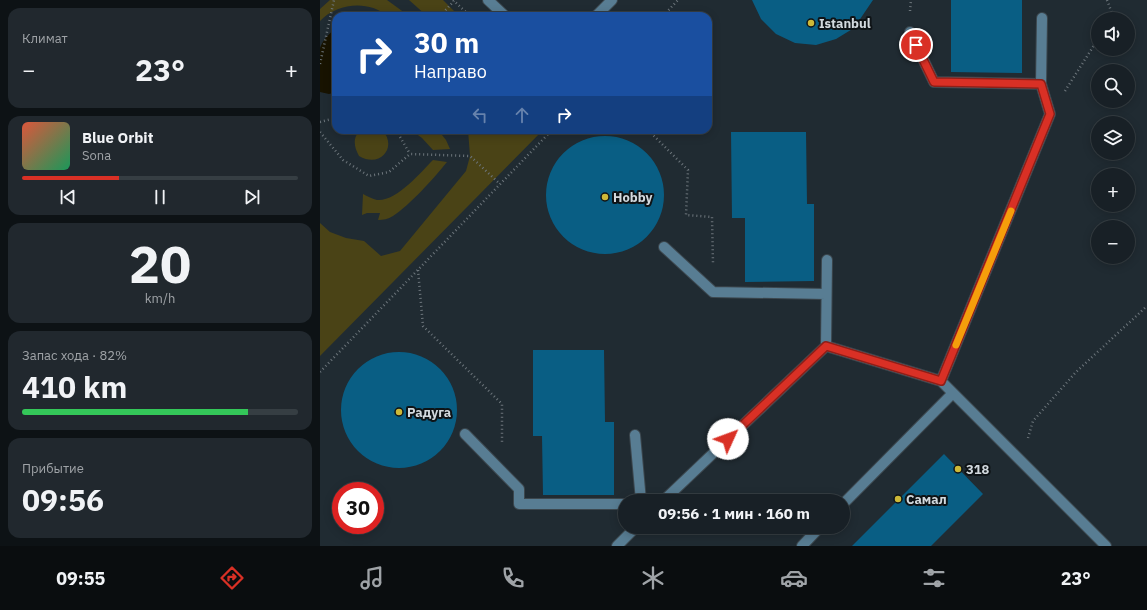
<!DOCTYPE html>
<html lang="ru">
<head>
<meta charset="utf-8">
<style>
	:root { --surface:#182026; --page:#21282e; --text:#f1f3f6; --muted:#9fa3a7; --line:#363e43; --accent:#d93025 }
	body { margin:0; font-family:"IBM Plex Sans",sans-serif; background:var(--page); color:var(--text); height:100vh; display:flex; flex-direction:column; font-size:15px; white-space:nowrap }
	* { box-sizing:border-box; margin:0 }
	p { font-size:13px; color:var(--muted) }
	.icon { flex:none; width:22px; height:22px; fill:none; stroke:currentColor; stroke-width:2; stroke-linecap:round; stroke-linejoin:round }
	.map { position:relative; flex:1; overflow:hidden }
	.side { display:flex; flex-direction:column; gap:8px; padding:8px; background:#0d1215; width:320px }
	.side>* { flex:none }
	.top-card { position:absolute; left:12px; top:12px; width:380px; height:122px; border-radius:12px; box-shadow:0 2px 10px #0003,0 0 0 1px var(--line); background:#1a4fa0; color:#fff; overflow:hidden }
	.fabs { position:absolute; left:771px; top:12px; display:grid; gap:8px }
	.fabs a { display:grid; place-items:center; width:44px; height:44px; border-radius:50%; background:var(--surface); box-shadow:0 2px 10px #0003,0 0 0 1px var(--line); font-size:20px }
	.speed { position:absolute; left:12px; top:482px; display:flex; gap:8px; font-size:20px; font-weight:700; text-align:center }
	.speed>* { display:grid; place-content:center; width:52px; height:52px; border-radius:50%; background:var(--surface); box-shadow:0 2px 10px #0003,0 0 0 1px var(--line); line-height:1 }
	.speed .limit { border:6px solid #d22; background:#fff; color:#111 }
	.pin { position:absolute; display:grid; place-items:center; width:34px; height:34px; color:#fff; margin:-17px; border:2px solid #fff; border-radius:50%; box-shadow:0 1px 4px #0007 }
	.me { position:absolute; width:44px; margin:-22px; rotate:47deg; stroke-linejoin:round; filter:drop-shadow(0 0 3px #0008) }
	.turn { display:flex; align-items:center; gap:14px; height:84px; padding:0 16px; font-size:18px }
	.turn .icon { width:52px; height:52px; stroke-width:2.5 }
	.turn b { display:block; font-size:28px; line-height:34px }
	.lanes { display:flex; align-items:center; height:38px; padding:0 16px; background:#0003; justify-content:center; gap:20px; direction:ltr }
	.lanes .off { opacity:.35 }
	.big { font-size:30px; font-weight:700; line-height:1.1 }
	.side .tile { flex:1; display:flex; flex-direction:column; justify-content:center; gap:6px; min-width:0; padding:0 14px; border-radius:12px; background:var(--page) }
	.side .dial { align-items:center; gap:0 }
	.dial b { font-size:52px; line-height:1 }
	.song { display:flex; align-items:center; gap:12px }
	.cover { width:48px; height:48px; border-radius:6px; background:linear-gradient(135deg,hsl(10 70% 55%),hsl(150 70% 35%)) }
	.played { height:4px; border-radius:2px; background:linear-gradient(90deg,var(--accent) 35%,var(--line) 35%) }
	.keys { display:flex; justify-content:space-around; direction:ltr }
	.heat { display:flex; justify-content:space-between; align-items:center; font-size:22px; direction:ltr }
	.charge { height:6px; border-radius:3px; background:linear-gradient(90deg,#34c759 82%,var(--line) 0) }
	.trip { position:absolute; left:298px; top:494px; width:232px; height:40px; border-radius:20px; background:var(--surface); box-shadow:0 2px 10px #0003,0 0 0 1px var(--line); font-weight:700; line-height:40px; text-align:center }
	.tabs { display:flex; height:64px; justify-content:space-around; align-items:center; background:#0a0d0f; color:var(--muted) }
	.tabs .icon { width:28px; height:28px }
	.tabs .selected { color:var(--accent) }
	.tabs b { font-size:18px; color:var(--text) }
	main { display:flex; flex:1; min-height:0 }
	.map>svg:first-child { display:block }
	.green { fill:#4a4316 }
	.water { fill:#181300 }
	.building { fill:#095e84 }
	.lines { fill:none; stroke-linecap:round; stroke-linejoin:round }
	.minor-casing { stroke:#3c474e; stroke-width:12 }
	.path { stroke:#6d767c; stroke-width:2.5; stroke-dasharray:1 3; stroke-linecap:butt }
	.minor { stroke:#587d93; stroke-width:10 }
	.route-casing { stroke:#8d1f18; stroke-width:10 }
	.route { stroke:#d93025; stroke-width:7 }
	.slow { stroke:#f59e0b; stroke-width:7 }
	.poi-dot { fill:#cdb938; stroke:#0e1316; stroke-width:1.5 }
	.labels { text-anchor:middle; dominant-baseline:central; stroke-width:4; stroke-linejoin:round; paint-order:stroke }
	.poi-label { font-size:13px; font-weight:bold; fill:#d2d9de; stroke:#0e1316; text-anchor:start }
</style>
</head>
<body>
<main>
<section class="side">
<div class="tile"><p>Климат</p>
<div class="heat"><a>−</a><b class="big">23°</b><a>+</a></div>
</div>
<div class="tile">
<div class="song"><i class="cover"></i><div><b>Blue Orbit</b><p>Sona</p></div></div>
<div class="played"></div>
<div class="keys"><svg class="icon" aria-label="previous" viewBox="0 0 24 24"><path d="M18 5L8 12l10 7zM5 5v14"/></svg><svg class="icon" aria-label="pause" viewBox="0 0 24 24"><path d="M8 5v14M16 5v14"/></svg><svg class="icon" aria-label="next" viewBox="0 0 24 24"><path d="M6 5l10 7-10 7zM19 5v14"/></svg></div>
</div>
<div class="tile dial"><b>20</b><p>km/h</p></div>
<div class="tile"><p>Запас хода · 82%</p><b class="big">410 km</b><div class="charge"></div></div>
<div class="tile"><p>Прибытие</p><b class="big">09:56</b></div>
</section>
<div class="map">
<svg width="827" height="546" viewBox="0 0 827 546">
	<rect width="100%" height="100%" fill="#202b32"/>
	<!-- green -->
	<path class="green" d="M 10,0 L 67,0 L 89,16 L 67,16 C 49,0 17,3 0,21 L 0,9 Z
		M 89,0 L 123,0 L 139,16 L 107,16 Z
		M 41,130 L 62,130 C 78,146 61,169 39,156 C 34,147 32,137 41,130 Z
		M 91,130 L 118,130 L 126,140 L 130,149 L 113,150 L 102,138 Z
		M 148,130 L 223,130 L 0,356 L 0,223 L 10,232 L 26,238 L 44,241 L 61,256 L 80,251 L 146,171 L 150,156 Z
		M 113,160 L 127,162 C 114,178 90,205 73,216 C 68,219 63,220 58,220 L 60,213 L 47,213 L 42,215 L 43,194 C 47,196 53,199 57,200 C 76,202 101,172 113,160 Z"/>
	<!-- water -->
	<path class="water" d="M 16,29 L 16,94 L 13,93 L 9,94 L 0,92 C 0,82 0,56 0,48 C 3,40 9,33 16,29 Z"/>
	<!-- building -->
	<path class="building" d="M 432,0 L 553,0 L 534,28 L 516,39 L 496,45 L 475,43 L 456,34 L 441,19 Z
		M 631,0 L 702,0 L 702,73 L 631,72 Z
		M 411,132 L 486,132 L 487,204 L 494,204 L 494,281 L 425,282 L 425,218 L 412,218 Z
		M226 195a59 59 0 1 1 118 0a59 59 0 1 1-118 0Z
		M 213,350 L 284,350 L 285,422 L 294,422 L 294,495 L 223,495 L 222,436 L 213,436 Z
		M21 410a58 58 0 1 1 116 0a58 58 0 1 1-116 0Z
		M 624,454 L 663,494 L 611,546 L 532,546 Z"/>
	<g class="lines">
		<!-- minor casing -->
		<g class="minor-casing">
			<path id="minor" d="M 168,0 L 185,16
				M 276,16 L 292,0
				M 590,32 L 614,82 L 721,84
				M 344,247 L 393,292 L 506,294
				M 506,346 L 507,260
				M 621,381 L 730,114 L 721,84 L 722,18
				M 145,434 L 199,489 L 199,504 L 305,504
				M 315,435 L 321,501
				M 343,501 L 506,346 L 621,381 L 786,546
				M 523,504 L 633,393
				M 297,546 L 316,527
				M 482,546 L 500,527"/>
		</g>
		<!-- path -->
		<path class="path" d="M 133,0 L 150,16
			M 787,0 L 793,16 L 791,19
			M 590,11 L 591,0
			M 120,16 L 134,1
			M 343,16 L 358,0
			M 0,64 L 14,0
			M 745,91 L 778,39
			M 0,122 L 16,118
			M 76,130 L 90,154
			M 328,130 L 368,170 L 366,215 L 392,217 L 393,263
			M 0,132 L 23,160 L 49,176 L 69,172 L 90,154 L 150,156 L 180,184
			M 98,270 L 103,326 L 182,404 L 182,442
			M 0,372 L 232,130
			M 708,438 L 713,421 L 756,372 L 827,306"/>
		<!-- minor -->
		<use href="#minor" class="minor"/>
	</g>
	<g class="lines">
		<!-- route casing -->
		<g class="route-casing">
			<path id="route" d="M 408,439 L 506,346 L 621,381 L 730,114 L 721,84 L 614,82 L 596,45"/>
		</g>
		<!-- route -->
		<use href="#route" class="route"/>
		<!-- slow -->
		<path class="slow" d="M 636,345 L 691,211"/>
	</g>
	<!-- markers -->
	<g class="poi-dot">
		<circle cx="491" cy="23" r="4"/>
		<circle cx="285" cy="197" r="4"/>
		<circle cx="79" cy="412" r="4"/>
		<circle cx="638" cy="469" r="4"/>
		<circle cx="578" cy="499" r="4"/>
	</g>
	<g class="labels">
		<!-- poi labels -->
		<g class="poi-label">
			<text x="499" y="23">Istanbul</text>
			<text x="293" y="197">Hobby</text>
			<text x="87" y="412">Радуга</text>
			<text x="646" y="469">318</text>
			<text x="586" y="499">Самал</text>
		</g>
	</g>
</svg>
<div class="fabs">
<a><svg class="icon" aria-label="sound" viewBox="0 0 24 24"><path d="M4 9h4l5-4v14l-5-4H4zM17 9q2 3 0 6"/></svg></a>
<a><svg class="icon" aria-label="search" viewBox="0 0 24 24"><circle cx="10" cy="10" r="6"/><path d="M15 15l6 6"/></svg></a>
<a><svg class="icon" aria-label="layers" viewBox="0 0 24 24"><path d="M12 4l9 5-9 5-9-5zM3 14l9 5 9-5"/></svg></a>
<a>+</a>
<a>−</a>
</div>
<div class="speed"><div class="limit">30</div></div>
<div class="pin" style="left:596px;top:45px;background:#d93025"><svg class="icon" aria-label="arrive" viewBox="0 0 24 24"><path d="M6 21V4h12l-3 4 3 4H6"/></svg></div>
<svg class="me" style="left:408px;top:439px" viewBox="-20 -20 40 40"><circle r="19" fill="#fff"/><path d="M0-13L10 11 0 6-10 11z" fill="#d93025"/></svg>
<div class="trip">09:56 · 1 мин · 160 m</div>
<div class="top-card">
<div class="turn"><svg class="icon" aria-label="right" viewBox="0 0 24 24"><path d="M7 20v-9h11M14 6l5 5-5 5"/></svg><div><b>30 m</b>Направо</div></div>
<div class="lanes"><svg class="icon off" aria-label="left" viewBox="0 0 24 24"><path d="M17 20v-9H6M10 6l-5 5 5 5"/></svg><svg class="icon off" aria-label="ahead" viewBox="0 0 24 24"><path d="M12 20V5M6 11l6-6 6 6"/></svg><svg class="icon" aria-label="right" viewBox="0 0 24 24"><path d="M7 20v-9h11M14 6l5 5-5 5"/></svg></div>
</div>
</div>
</main>
<nav class="tabs">
<b>09:55</b>
<svg class="icon selected" aria-label="directions" viewBox="0 0 24 24"><path d="M12 3l9 9-9 9-9-9zM9 14v-3h6M13 9l2 2-2 2"/></svg>
<svg class="icon" aria-label="music" viewBox="0 0 24 24"><path d="M9 18V5l10-2v13"/><circle cx="6" cy="18" r="3"/><circle cx="16" cy="16" r="3"/></svg>
<svg class="icon" aria-label="phone" viewBox="0 0 24 24"><path d="M5 4h4l2 5-3 2q2 4 5 5l2-3 5 2v4C11 20 4 13 5 4z"/></svg>
<svg class="icon" aria-label="climate" viewBox="0 0 24 24"><path d="M12 3v18M4 7l16 10M4 17L20 7"/></svg>
<svg class="icon" aria-label="car" viewBox="0 0 24 24"><path d="M5 17H2v-5l4-1 3-4h7l3 4 3 1v5h-3M9 17h6M6 11h13"/><circle cx="7" cy="17" r="2"/><circle cx="17" cy="17" r="2"/></svg>
<svg class="icon" aria-label="filters" viewBox="0 0 24 24"><path d="M4 7h16M4 17h16"/><circle cx="9" cy="7" r="2"/><circle cx="15" cy="17" r="2"/></svg>
<b>23°</b>
</nav>
</body>
</html>
